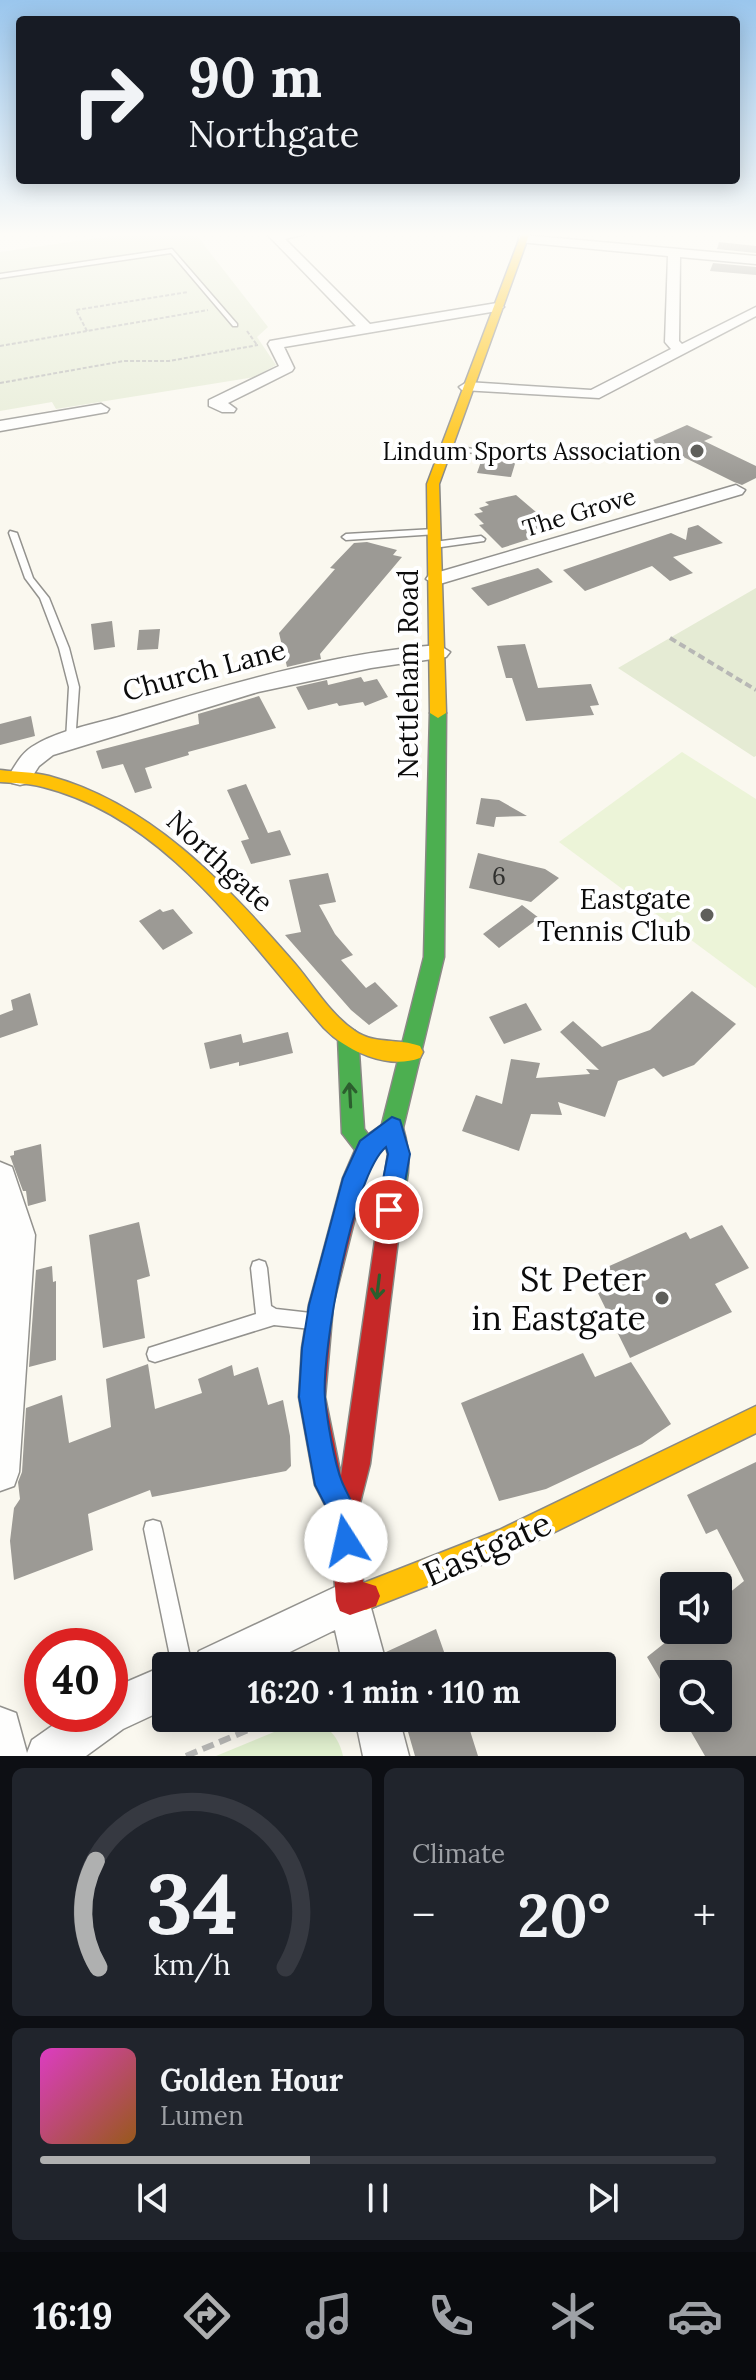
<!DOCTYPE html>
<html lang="en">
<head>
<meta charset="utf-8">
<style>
	:root { --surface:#171b24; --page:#20242c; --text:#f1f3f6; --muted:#9ea1a6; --line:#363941; --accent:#afb0b0 }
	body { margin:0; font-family:Lora,serif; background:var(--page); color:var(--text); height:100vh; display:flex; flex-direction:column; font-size:30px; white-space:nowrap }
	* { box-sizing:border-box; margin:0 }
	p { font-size:26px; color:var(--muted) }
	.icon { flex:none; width:44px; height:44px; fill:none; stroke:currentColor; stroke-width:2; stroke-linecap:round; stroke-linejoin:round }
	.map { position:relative; height:1756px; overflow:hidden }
	.drawer { display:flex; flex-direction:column; gap:12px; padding:12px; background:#0d0f14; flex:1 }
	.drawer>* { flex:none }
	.banner { position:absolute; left:16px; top:16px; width:724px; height:168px; border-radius:8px; box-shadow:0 4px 20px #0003; background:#171b24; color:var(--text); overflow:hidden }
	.fabs { position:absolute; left:660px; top:1572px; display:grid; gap:16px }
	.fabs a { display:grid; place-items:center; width:72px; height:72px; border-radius:8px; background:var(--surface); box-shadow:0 4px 20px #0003; font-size:40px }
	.speed { position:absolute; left:24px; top:1628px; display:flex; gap:16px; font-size:40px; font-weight:700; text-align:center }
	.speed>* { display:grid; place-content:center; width:104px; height:104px; border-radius:50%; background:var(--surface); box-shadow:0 4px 20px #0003; line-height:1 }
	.speed .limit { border:12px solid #d22; background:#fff; color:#111 }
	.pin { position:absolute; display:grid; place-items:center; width:68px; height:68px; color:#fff; margin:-34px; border:4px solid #fff; border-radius:50%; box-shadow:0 2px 8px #0007 }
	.me { position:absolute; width:88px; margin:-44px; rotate:350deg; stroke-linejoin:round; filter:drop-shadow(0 0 6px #0008) }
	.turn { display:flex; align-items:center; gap:28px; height:168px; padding:0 40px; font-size:36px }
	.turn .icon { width:104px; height:104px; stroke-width:2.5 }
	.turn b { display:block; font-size:56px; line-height:68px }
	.big { font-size:60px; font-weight:800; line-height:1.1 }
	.drawer .widget { flex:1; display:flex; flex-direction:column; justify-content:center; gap:12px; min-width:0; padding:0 28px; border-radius:12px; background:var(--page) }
	.drawer .dial { align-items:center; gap:0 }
	.dial svg { height:208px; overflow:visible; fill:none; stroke:var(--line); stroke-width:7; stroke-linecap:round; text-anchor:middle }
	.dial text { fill:var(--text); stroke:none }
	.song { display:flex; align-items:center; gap:24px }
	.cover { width:96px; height:96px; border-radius:12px; background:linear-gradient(135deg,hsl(310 70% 55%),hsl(30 70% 35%)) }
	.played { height:8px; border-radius:4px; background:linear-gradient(90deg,var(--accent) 40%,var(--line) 40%) }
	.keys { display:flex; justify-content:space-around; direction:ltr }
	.heat { display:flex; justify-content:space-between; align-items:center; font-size:44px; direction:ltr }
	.drawer .tiles { flex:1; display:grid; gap:12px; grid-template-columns:1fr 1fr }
	.widget:last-child { grid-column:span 2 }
	.trip { position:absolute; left:152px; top:1652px; width:464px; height:80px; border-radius:8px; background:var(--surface); box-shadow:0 4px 20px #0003; font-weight:800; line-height:80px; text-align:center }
	.tabs { display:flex; height:128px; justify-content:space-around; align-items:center; background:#090b0e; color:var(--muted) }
	.tabs .icon { width:56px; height:56px }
	.tabs .on { color:var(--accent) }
	.tabs b { font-size:36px; color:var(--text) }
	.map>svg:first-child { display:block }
	.green { fill:#e1f0cf }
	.cemetery { fill:#e5ebd4 }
	.pitch { fill:#ecf4d8 }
	.building { fill:#9c9a95 }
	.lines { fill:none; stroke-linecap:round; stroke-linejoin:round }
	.lane-casing { stroke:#93928e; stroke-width:3 }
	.street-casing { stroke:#93928e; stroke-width:3 }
	.fast-casing { stroke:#8a8985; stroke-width:3 }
	.slow-casing { stroke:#8a8985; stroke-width:3 }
	.jam-casing { stroke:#8a8985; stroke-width:3 }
	.path-far2 { stroke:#b7b7b5; stroke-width:2; stroke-dasharray:4 2; stroke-linecap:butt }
	.path-far1 { stroke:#b7b7b5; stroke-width:4; stroke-dasharray:7 4; stroke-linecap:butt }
	.path { stroke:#b7b7b5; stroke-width:6; stroke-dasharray:12 6; stroke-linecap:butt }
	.lane { fill:#fefefd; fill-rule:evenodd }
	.street { fill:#fefefd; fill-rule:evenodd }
	.fast { fill:#4caf50; fill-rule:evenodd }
	.slow { fill:#ffc107; fill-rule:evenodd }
	.jam { fill:#c62828; fill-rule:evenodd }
	.oneway { stroke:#2c5e2e }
	.route { fill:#1a73e8; stroke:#114b97; stroke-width:2 }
	.poi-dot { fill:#5f5f5b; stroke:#fff; stroke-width:3 }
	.labels { text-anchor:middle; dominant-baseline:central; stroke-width:8; stroke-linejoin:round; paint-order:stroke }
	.far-poi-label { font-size:24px; fill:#0c0c0c; stroke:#fff; text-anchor:end }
	.far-street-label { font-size:24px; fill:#0c0c0c; stroke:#fff }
	.number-label { font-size:24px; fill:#30302e }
	.street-label { font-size:28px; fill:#0c0c0c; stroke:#fff }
	.poi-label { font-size:28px; fill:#0c0c0c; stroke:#fff; text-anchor:end }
	.near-poi-label { font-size:34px; fill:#0c0c0c; stroke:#fff; text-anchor:end }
	.near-street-label { font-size:34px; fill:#0c0c0c; stroke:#fff }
</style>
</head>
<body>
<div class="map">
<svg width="756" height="1756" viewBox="0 0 756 1756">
	<rect width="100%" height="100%" fill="#faf8ef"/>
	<!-- green -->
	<path class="green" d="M 310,1721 C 329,1725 339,1738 343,1756 L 216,1756 L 296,1723 Z"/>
	<!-- cemetery -->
	<path class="cemetery" d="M 139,232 L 194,232 L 268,327 L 257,337 L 276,365 L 255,377 L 56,409 L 52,402 L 0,411 L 0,252 Z
		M 756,588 L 756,756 L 754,757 L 618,668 Z"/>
	<!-- pitch -->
	<path class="pitch" d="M 682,752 L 756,799 L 756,988 L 559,842 Z"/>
	<!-- building -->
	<path class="building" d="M 719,242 L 756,246 L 756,253 L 717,249 Z
		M 713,263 L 756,267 L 756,275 L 710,271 Z
		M 687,425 L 713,437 L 704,441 L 756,466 L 756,478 L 742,485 L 734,482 L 651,441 Z
		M 484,453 L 517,457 L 511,477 L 477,473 Z
		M 516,495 L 550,524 L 533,530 L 539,536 L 502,548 L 479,525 L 484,524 L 474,514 L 483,512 L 479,508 L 489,505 L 485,502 Z
		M 698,525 L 723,543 L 673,557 L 693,573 L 670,581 L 652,566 L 585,591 L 563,570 L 671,533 L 686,540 L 688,528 Z
		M 367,542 L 397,550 L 393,555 L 402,557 L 320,654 L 321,659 L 287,667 L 279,633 L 335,569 L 330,568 L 354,543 Z
		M 538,568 L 553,582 L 488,606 L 471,588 Z
		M 112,621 L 115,647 L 94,650 L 91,624 Z
		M 160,629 L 158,649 L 137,650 L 139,630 Z
		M 525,644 L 538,688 L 591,684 L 599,705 L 590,706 L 594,715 L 526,721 L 512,678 L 506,678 L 497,646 Z
		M 361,677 L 364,682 L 377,679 L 388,697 L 365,706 L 363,702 L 339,706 L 337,703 L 308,710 L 296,687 L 327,680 L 328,685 Z
		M 259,696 L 276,728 L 188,752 L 189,755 L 145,768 L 152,788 L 135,793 L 123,764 L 102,769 L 96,751 L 199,724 L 198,714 Z
		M 31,716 L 35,736 L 0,745 L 0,724 Z
		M 246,784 L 268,833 L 280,830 L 291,855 L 251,864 L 241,841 L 249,839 L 227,790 Z
		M 481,798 L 499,800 L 527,816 L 496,817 L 494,827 L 476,824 Z
		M 478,853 L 545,869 L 559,878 L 531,902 L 469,888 Z
		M 328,873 L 336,902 L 319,905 L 335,934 L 353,955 L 341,960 L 366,988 L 375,982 L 398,1006 L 369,1025 L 351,1010 L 285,935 L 301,932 L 289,880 Z
		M 522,905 L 539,918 L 499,948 L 483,934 Z
		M 160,909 L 163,912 L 173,909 L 193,933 L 163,950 L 139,921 Z
		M 692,991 L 736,1024 L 694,1065 L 663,1077 L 654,1068 L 618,1081 L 605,1117 L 558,1102 L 562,1115 L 531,1114 L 519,1151 L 462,1131 L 476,1095 L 502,1104 L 511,1059 L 540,1063 L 536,1078 L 590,1074 L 586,1069 L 599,1070 L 560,1032 L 573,1021 L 602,1047 L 650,1030 Z
		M 30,993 L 38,1025 L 0,1038 L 0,1015 L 13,1010 L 11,1000 Z
		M 526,1003 L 542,1030 L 504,1044 L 489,1017 Z
		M 288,1032 L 293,1053 L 239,1066 L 239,1062 L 210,1069 L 204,1043 L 241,1034 L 243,1043 Z
		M 41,1144 L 46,1201 L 28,1206 L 26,1191 L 23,1191 L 10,1156 L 14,1155 L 14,1151 Z
		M 139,1222 L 150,1276 L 137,1280 L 145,1338 L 103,1348 L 89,1235 Z
		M 722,1225 L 749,1268 L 715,1284 L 732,1312 L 630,1358 L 589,1275 L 686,1232 L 690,1239 Z
		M 52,1266 L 53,1282 L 56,1281 L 56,1360 L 29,1367 L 36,1270 Z
		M 583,1353 L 595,1377 L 631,1362 L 671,1424 L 642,1444 L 546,1489 L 499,1501 L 461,1403 Z
		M 148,1364 L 155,1409 L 202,1393 L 198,1379 L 232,1365 L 234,1376 L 258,1367 L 268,1405 L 283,1400 L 290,1436 L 291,1466 L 286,1471 L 152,1497 L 150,1490 L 88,1514 L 93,1550 L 14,1580 L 10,1541 L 14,1508 L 20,1499 L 18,1482 L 22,1472 L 26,1408 L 62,1395 L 69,1443 L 111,1427 L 106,1379 Z
		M 756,1462 L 756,1756 L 705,1756 L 683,1718 L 718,1718 L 718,1674 L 674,1674 L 674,1703 L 647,1657 L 681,1630 L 718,1630 L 718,1602 L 744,1581 L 717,1529 L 706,1534 L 687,1495 Z
		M 436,1629 L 449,1666 L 390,1666 L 386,1652 Z
		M 404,1718 L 466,1718 L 478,1756 L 415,1756 Z"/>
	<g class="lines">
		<!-- lane casing -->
		<g class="lane-casing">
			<path id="lane" d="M 172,249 L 237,324 L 237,326 L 233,326 L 171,253 L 0,278 L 0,274 Z
				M 441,445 L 474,449 L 478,451 L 474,453 L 444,449 L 440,447 Z
				M 434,529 L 438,532 L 437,534 L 346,540 L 342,537 L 346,534 Z
				M 10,531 L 17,533 L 33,578 L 49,598 L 69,648 L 79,687 L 75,743 L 67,743 L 66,740 L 69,687 L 59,648 L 40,598 L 25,578 L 9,533 Z
				M 481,536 L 485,539 L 484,541 L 434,548 L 430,545 L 434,542 Z
				M 259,1260 L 265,1262 L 267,1268 L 271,1306 L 276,1309 L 311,1313 L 317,1315 L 319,1321 L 317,1327 L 311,1329 L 274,1325 L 155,1362 L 149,1360 L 147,1354 L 149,1348 L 256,1314 L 251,1268 L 253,1262 Z
				M 153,1520 L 160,1522 L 162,1529 L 192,1666 L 172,1666 L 144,1529 L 146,1522 Z"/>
		</g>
		<!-- street casing -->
		<g class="street-casing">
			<path id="street" d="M 265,232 L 312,232 L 285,239 L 370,324 L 497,303 L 504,307 L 497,311 L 284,347 L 294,368 L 292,371 L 228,403 L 236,409 L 234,412 L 222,412 L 209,406 L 209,400 L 279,366 L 268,344 L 270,341 L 356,326 Z
				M 523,235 L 756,256 L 756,264 L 680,257 L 679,341 L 682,344 L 756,307 L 756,316 L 599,398 L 462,390 L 459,387 L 467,382 L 591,390 L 671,349 L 665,342 L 668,256 L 519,242 L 519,236 Z
				M 101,404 L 109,409 L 107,412 L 0,431 L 0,421 Z
				M 736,485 L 745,490 L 742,494 L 443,583 L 436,585 L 426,579 L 429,575 Z
				M 439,645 L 450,652 L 446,657 L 371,668 L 258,692 L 53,755 L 39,766 L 28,783 L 20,785 L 12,783 L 8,777 C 16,764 22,752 35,745 C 60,730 95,724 122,716 C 225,685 332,653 439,645 Z
				M 0,1162 L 12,1167 L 35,1235 L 19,1472 L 14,1486 L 0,1491 Z
				M 350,1580 L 365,1586 L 387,1666 L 343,1666 L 335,1630 L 261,1666 L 192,1666 L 199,1651 Z
				M 166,1665 L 166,1709 L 123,1729 L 86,1756 L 0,1756 L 0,1707 L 16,1713 L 27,1753 L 32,1740 L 69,1714 L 110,1714 L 110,1689 Z
				M 355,1718 L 399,1718 L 409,1756 L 363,1756 Z"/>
		</g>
		<!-- fast casing -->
		<g class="fast-casing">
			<path id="fast" d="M 438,708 L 446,713 L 444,957 L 403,1128 C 410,1152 411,1176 401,1200 L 393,1203 L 385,1200 L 382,1192 L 388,1154 L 381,1128 L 424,957 L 430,713 Z
				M 348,1028 L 355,1031 L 358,1037 L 364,1129 L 378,1148 L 375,1155 L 367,1158 L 359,1155 L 342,1133 L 338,1037 L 341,1031 Z"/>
		</g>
		<!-- slow casing -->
		<g class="slow-casing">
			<path id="slow" d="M 522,232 L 530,232 L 439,484 L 446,713 L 438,718 L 430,713 L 427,484 Z
				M 0,770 C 16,772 33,772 49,776 C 149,803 224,882 290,958 C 312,982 328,1013 355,1031 C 375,1045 399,1038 420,1046 L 423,1052 L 420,1058 C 388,1070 346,1051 324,1028 C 245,938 167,818 43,787 C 29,783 14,783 0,782 Z
				M 756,1406 L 756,1433 L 516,1551 L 366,1610 L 356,1606 L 352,1596 L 356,1586 L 499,1530 Z"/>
		</g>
		<!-- jam casing -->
		<g class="jam-casing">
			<path id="jam" d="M 392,1118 L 400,1121 L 403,1128 L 400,1135 L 375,1155 L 365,1178 L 333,1305 L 325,1397 L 341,1476 L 382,1192 L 385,1184 L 393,1181 L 401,1184 L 404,1192 L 370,1464 L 358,1511 L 363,1582 L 376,1586 L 380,1596 L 376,1606 L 350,1615 L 340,1611 L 336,1601 L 330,1514 L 315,1485 L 299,1397 L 302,1348 L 309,1305 L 343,1178 L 359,1141 Z"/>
		</g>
		<!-- path-far2 -->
		<path class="path-far2" d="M 87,331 L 76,310 L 188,292
			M 247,331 L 257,345
			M 0,346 L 208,310
			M 0,383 L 124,361 L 169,361 L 258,345"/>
		<!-- path-far1 -->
		<path class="path-far1" d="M 670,638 L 756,690"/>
		<!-- path -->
		<path class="path" d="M 338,1718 L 345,1734
			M 186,1756 L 277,1718"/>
		<!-- lane -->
		<use href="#lane" class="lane"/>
		<!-- street -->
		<use href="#street" class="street"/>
		<!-- fast -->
		<use href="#fast" class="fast"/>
		<!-- slow -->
		<use href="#slow" class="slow"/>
		<!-- jam -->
		<use href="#jam" class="jam"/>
	</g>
	<!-- one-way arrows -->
	<defs><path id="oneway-shaft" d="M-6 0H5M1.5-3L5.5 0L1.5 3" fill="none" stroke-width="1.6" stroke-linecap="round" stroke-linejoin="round" transform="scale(2)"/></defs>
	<g class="oneway">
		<use href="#oneway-shaft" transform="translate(350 1095) rotate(-93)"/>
		<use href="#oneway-shaft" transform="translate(378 1287) rotate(97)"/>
	</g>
	<!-- sky -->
	<linearGradient id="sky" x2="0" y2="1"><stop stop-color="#9ac6ed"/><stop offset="0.49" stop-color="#fdfcf8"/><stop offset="1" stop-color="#fdfcf8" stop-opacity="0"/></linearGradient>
	<rect width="756" height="478" fill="url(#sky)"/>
	<!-- route -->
	<path class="route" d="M 392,1117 L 400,1120 L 410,1154 L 400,1210 L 397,1218 L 389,1221 L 380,1218 L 377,1210 L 388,1154 L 386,1147 C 353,1174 321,1353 325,1398 C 327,1420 334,1462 342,1482 C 352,1505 367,1524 356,1551 L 346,1555 L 336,1551 L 331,1541 L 330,1514 L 315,1485 L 299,1397 L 302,1348 L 309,1305 L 343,1178 L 360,1141 Z"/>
	<!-- markers -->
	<g class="poi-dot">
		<circle cx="697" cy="451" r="8"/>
		<circle cx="707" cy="915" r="8"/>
		<circle cx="662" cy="1298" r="8"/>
	</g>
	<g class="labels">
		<!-- far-poi labels -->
		<g class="far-poi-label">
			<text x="681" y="451">Lindum Sports Association</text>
		</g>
		<!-- far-street labels -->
		<g class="far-street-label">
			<text transform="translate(579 512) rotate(-17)">The Grove</text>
		</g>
		<!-- number labels -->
		<g class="number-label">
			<text x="499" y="876">6</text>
		</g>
		<!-- street labels -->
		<g class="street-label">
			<text transform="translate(204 670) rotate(-15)">Church Lane</text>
			<text transform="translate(408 674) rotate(-90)">Nettleham Road</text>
			<text transform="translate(220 861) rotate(43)">Northgate</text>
		</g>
		<!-- poi labels -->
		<g class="poi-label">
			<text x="691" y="899">Eastgate<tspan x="691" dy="32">Tennis Club</tspan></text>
		</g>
		<!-- near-poi labels -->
		<g class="near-poi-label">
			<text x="646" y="1278">St Peter<tspan x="646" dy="39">in Eastgate</tspan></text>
		</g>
		<!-- near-street labels -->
		<g class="near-street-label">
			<text transform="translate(487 1548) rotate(-24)">Eastgate</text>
		</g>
	</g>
</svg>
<div class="fabs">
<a><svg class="icon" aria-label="sound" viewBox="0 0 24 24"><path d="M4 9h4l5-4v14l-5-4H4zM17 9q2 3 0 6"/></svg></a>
<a><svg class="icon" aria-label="search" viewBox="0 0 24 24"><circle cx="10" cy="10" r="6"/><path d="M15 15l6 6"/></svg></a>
</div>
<div class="speed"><div class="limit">40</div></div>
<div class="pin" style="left:389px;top:1210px;background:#d93025"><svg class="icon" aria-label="arrive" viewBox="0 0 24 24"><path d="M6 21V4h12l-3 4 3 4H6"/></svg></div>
<svg class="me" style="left:346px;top:1541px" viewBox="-20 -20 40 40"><circle r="19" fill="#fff"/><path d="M0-13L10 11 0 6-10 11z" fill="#1a73e8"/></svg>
<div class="trip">16:20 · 1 min · 110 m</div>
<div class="banner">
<div class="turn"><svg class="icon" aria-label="right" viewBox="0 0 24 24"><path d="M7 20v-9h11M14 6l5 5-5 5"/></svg><div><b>90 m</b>Northgate</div></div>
</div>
</div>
<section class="drawer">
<div class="tiles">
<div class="widget dial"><svg viewBox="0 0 100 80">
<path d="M14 69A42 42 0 1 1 86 69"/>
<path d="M14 69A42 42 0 0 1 13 28" stroke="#afb0b0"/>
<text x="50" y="56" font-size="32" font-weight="700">34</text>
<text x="50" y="72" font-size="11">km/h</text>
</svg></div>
<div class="widget"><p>Climate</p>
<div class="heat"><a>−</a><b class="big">20°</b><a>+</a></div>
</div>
<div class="widget">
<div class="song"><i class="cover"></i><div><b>Golden Hour</b><p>Lumen</p></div></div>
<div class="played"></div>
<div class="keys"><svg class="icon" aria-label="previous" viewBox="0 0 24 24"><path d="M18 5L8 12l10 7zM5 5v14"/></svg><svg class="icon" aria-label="pause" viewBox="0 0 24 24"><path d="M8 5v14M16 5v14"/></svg><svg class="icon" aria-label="next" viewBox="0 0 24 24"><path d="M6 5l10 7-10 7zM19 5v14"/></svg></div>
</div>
</div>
</section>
<nav class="tabs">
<b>16:19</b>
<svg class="icon on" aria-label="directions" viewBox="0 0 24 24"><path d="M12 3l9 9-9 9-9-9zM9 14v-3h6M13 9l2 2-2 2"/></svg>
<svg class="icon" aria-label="music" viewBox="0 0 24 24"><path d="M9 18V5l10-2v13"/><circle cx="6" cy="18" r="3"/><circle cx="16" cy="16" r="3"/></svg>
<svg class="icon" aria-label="phone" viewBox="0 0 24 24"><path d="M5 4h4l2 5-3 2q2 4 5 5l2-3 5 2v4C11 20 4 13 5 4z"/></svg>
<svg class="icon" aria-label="climate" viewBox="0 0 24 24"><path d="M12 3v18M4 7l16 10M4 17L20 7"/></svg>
<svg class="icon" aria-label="car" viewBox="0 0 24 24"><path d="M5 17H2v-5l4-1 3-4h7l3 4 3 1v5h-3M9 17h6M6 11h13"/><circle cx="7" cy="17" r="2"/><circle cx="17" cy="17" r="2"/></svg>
</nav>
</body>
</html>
